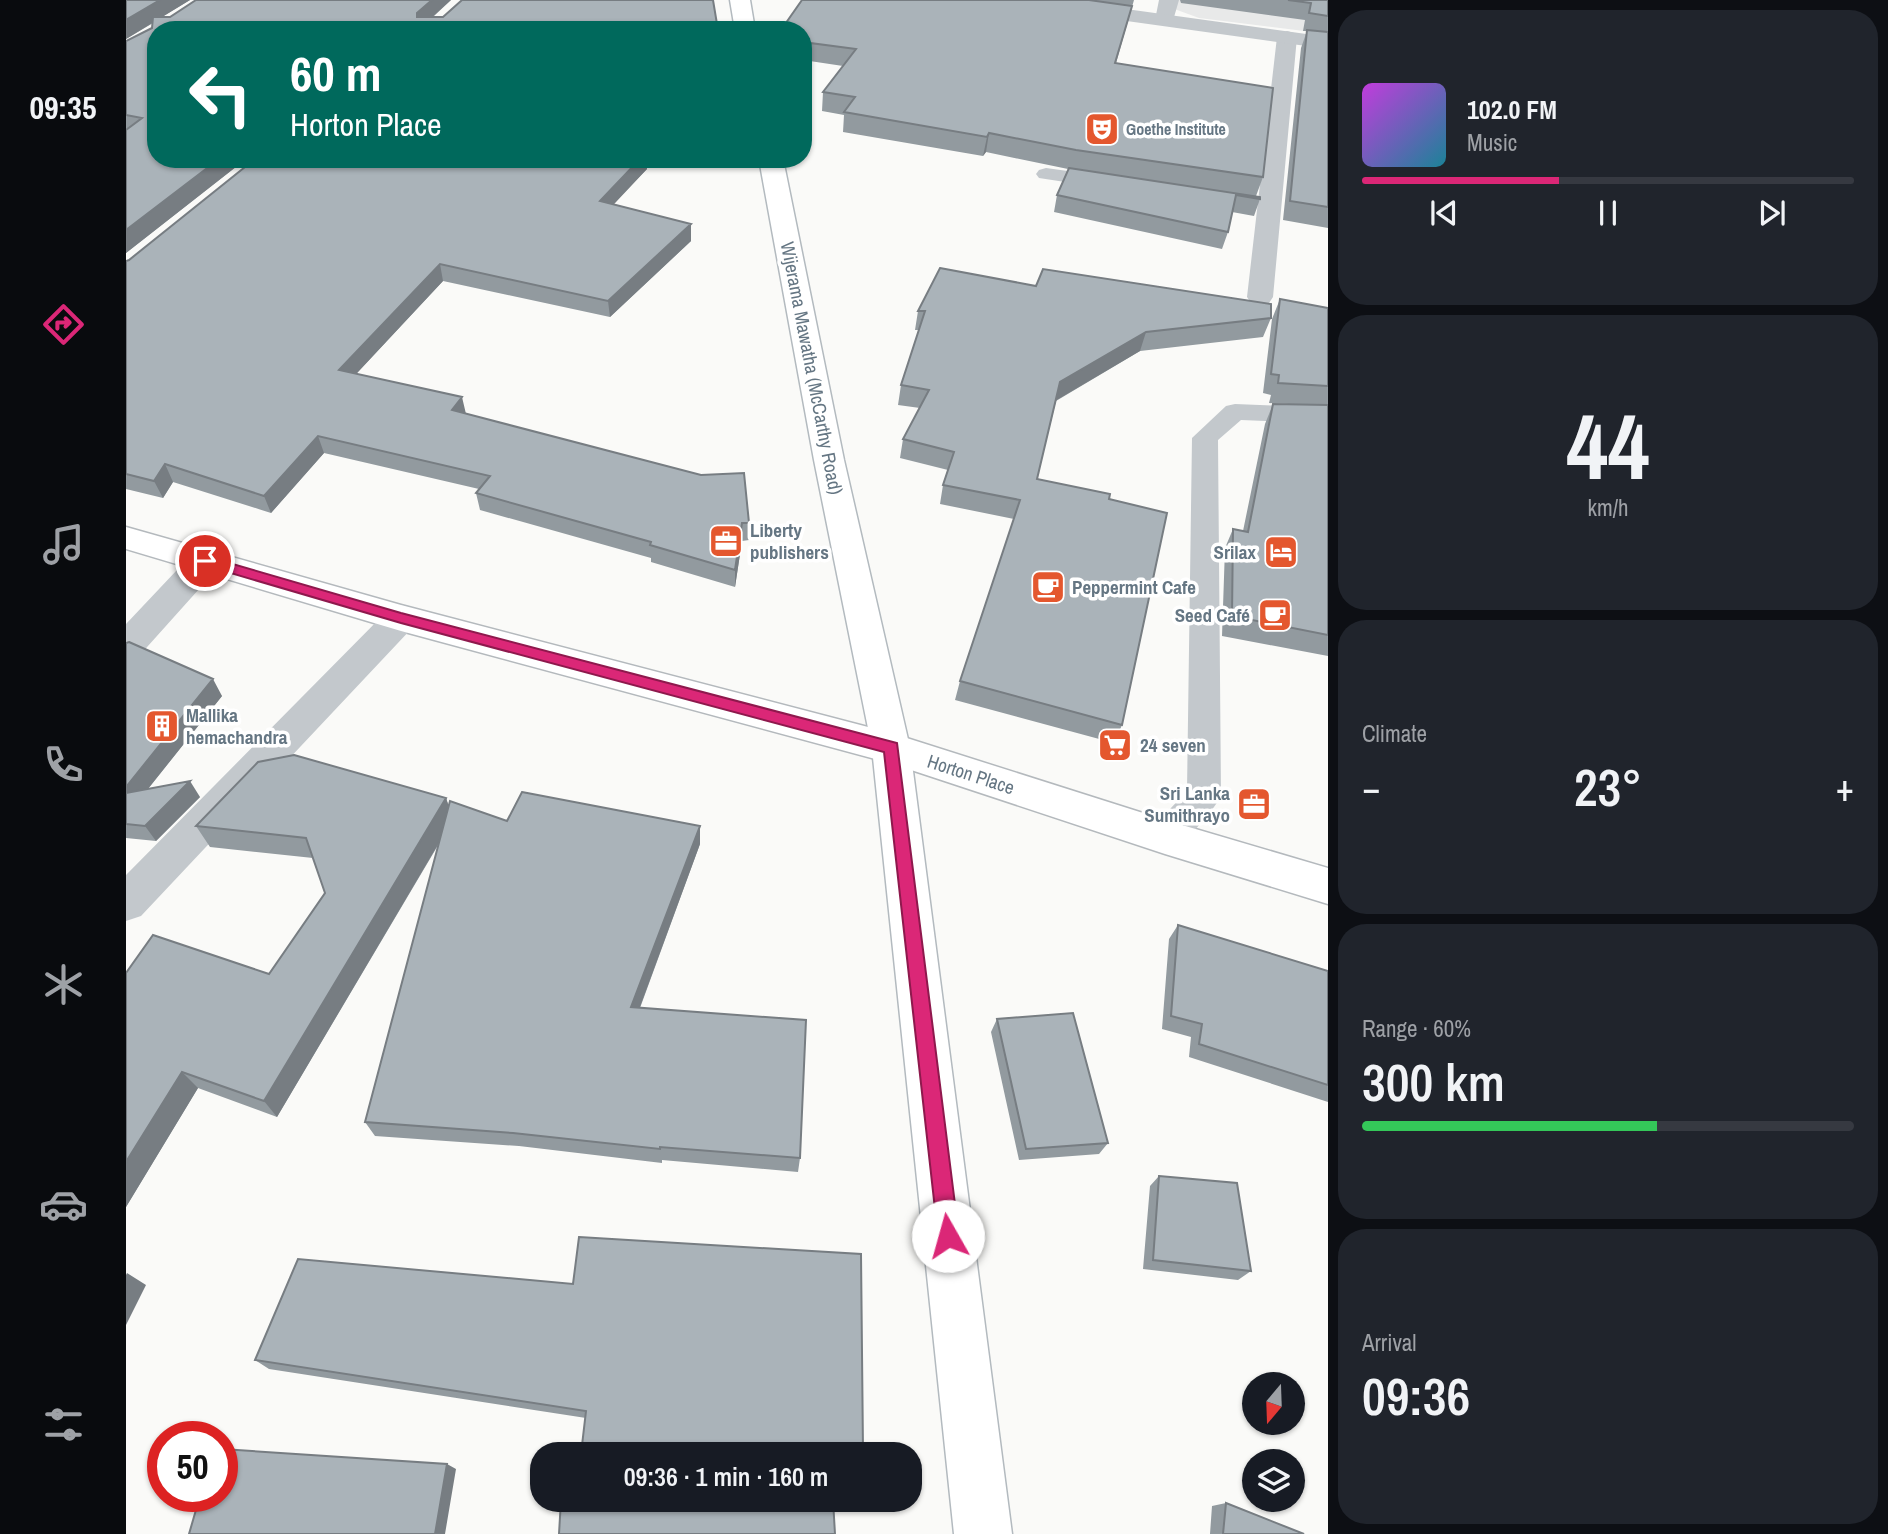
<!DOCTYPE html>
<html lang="en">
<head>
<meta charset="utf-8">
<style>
	:root { --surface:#171b24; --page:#20242c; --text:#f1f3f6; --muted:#9ea1a6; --line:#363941; --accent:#db2777 }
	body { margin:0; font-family:"Archivo Narrow",sans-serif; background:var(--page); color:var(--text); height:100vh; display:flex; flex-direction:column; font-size:26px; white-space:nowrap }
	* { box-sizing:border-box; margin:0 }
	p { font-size:23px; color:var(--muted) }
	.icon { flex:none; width:38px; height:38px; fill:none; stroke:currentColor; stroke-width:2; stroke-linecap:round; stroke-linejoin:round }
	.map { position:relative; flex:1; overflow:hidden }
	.drawer { display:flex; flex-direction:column; gap:10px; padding:10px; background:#0d0f14; width:560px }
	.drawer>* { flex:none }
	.top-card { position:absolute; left:21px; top:21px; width:665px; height:147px; border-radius:28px; box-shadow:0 2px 5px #0004; background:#00695c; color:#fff; overflow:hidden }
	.needle { width:46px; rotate:199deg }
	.fabs { position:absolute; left:1116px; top:1372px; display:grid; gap:14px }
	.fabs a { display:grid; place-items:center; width:63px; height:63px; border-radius:50%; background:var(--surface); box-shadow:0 2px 5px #0004; font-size:35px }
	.speed { position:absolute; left:21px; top:1421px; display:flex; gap:14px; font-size:35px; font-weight:700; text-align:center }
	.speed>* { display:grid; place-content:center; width:91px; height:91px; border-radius:50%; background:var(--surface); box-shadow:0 2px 5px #0004; line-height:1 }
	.speed .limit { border:10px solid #d22; background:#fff; color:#111 }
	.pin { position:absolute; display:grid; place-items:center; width:60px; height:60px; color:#fff; margin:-30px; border:4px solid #fff; border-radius:50%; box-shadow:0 2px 7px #0007 }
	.me { position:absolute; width:77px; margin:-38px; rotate:353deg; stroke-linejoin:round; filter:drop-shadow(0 0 5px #0008) }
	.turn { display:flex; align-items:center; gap:24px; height:147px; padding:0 28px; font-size:32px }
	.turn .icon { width:91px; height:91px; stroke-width:2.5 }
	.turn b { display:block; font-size:49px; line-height:60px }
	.big { font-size:52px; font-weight:600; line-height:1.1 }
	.drawer .card { flex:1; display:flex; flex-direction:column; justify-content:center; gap:10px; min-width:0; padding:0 24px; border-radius:28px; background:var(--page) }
	.drawer .dial { align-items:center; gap:0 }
	.dial b { font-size:91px; line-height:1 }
	.song { display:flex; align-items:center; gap:21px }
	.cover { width:84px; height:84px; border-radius:10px; background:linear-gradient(135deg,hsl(290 70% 55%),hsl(190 70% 35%)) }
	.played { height:7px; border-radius:4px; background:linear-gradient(90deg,var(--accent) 40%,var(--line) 40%) }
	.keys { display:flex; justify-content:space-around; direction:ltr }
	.heat { display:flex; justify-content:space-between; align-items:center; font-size:38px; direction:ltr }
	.charge { height:10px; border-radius:5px; background:linear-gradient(90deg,#34c759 60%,var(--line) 0) }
	.trip { position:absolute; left:404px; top:1442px; width:392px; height:70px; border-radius:28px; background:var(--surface); box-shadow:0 2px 5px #0004; font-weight:600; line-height:70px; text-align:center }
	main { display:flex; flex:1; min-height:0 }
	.tabs { display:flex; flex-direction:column; width:126px; justify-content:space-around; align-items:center; background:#090b0e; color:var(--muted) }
	.tabs .icon { width:49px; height:49px }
	.tabs .current { color:var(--accent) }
	.tabs b { font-size:32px; color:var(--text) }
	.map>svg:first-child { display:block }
	.built { fill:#e8e9e9 }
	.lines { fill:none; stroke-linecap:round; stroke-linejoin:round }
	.secondary-casing { stroke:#b3babf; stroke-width:3 }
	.trunk-casing { stroke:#b4b9bd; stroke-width:3 }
	.service { fill:#c3c8cc; fill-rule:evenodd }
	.minor { fill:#c3c8cc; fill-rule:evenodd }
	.tertiary { fill:#c3c8cc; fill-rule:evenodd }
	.secondary { fill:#fff; fill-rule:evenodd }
	.trunk { fill:#fff; fill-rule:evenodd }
	.wall { fill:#929a9f }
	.shaded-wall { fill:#777d82 }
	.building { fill:#aab3b9; stroke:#777d82; stroke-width:2 }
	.route { fill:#db2777; stroke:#8e194d; stroke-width:2 }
	.labels { text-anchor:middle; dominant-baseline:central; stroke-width:7; stroke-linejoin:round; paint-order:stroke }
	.far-poi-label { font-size:16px; font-weight:bold; fill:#657683; stroke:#fff; text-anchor:start }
	.street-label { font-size:19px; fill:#657683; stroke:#fff }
	.poi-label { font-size:19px; font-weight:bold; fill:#657683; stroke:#fff; text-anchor:start }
</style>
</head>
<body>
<main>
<nav class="tabs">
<b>09:35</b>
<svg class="icon current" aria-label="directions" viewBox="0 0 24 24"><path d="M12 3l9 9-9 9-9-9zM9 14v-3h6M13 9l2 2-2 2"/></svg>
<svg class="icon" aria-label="music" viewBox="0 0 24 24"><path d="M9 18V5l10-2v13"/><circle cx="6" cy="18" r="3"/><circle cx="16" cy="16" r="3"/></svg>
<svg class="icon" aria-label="phone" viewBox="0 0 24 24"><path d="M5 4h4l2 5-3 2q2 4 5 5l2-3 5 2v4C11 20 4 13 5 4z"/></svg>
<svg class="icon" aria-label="climate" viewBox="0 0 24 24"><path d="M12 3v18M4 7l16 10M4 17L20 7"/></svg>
<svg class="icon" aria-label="car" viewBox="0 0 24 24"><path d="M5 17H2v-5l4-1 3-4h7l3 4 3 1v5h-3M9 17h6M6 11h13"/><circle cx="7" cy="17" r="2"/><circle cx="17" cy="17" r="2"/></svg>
<svg class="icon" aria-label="filters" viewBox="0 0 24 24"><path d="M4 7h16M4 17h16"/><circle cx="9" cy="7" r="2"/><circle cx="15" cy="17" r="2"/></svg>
</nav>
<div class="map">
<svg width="1202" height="1534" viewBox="0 0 1202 1534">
	<rect width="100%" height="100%" fill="#fafaf8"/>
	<!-- built -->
	<path class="built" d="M 1043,0 L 1202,0 L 1202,34 L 1073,18 L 1043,7 Z"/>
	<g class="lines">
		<!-- secondary casing -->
		<g class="secondary-casing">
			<path id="secondary" d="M 604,0 L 624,0 L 629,30 L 609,30 Z
				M 633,159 L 657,159 L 718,460 L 784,748 L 886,1534 L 828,1534 L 746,748 L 688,460 Z"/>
		</g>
		<!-- trunk casing -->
		<g class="trunk-casing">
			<path id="trunk" d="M 0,527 L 275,605 L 765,733 L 1039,820 L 1202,868 L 1202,904 L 1039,854 L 764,763 L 275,631 L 0,549 Z"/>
		</g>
		<!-- service -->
		<path class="service" d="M 920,168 L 985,177 L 992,179 L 995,183 L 992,187 L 985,189 L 913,178 L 910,174 L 913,170 Z
			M 1109,404 L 1189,407 L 1198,409 L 1202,415 L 1198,421 L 1189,423 L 1115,420 L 1092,440 L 1095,796 C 1088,810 1053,852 1038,851 C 1034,851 1030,849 1027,847 L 1022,837 L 1027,827 L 1061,791 L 1066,438 L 1100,406 Z"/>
		<!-- minor -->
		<path class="minor" d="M 1033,0 L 1053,0 L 1046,24 L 1032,24 L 1029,20 Z
			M 1161,31 L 1168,33 L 1171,37 L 1147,297 L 1143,303 L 1134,305 L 1125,303 L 1121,297 L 1151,37 L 1154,33 Z
			M 79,549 L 91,553 L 96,561 L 91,569 L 13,656 L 0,660 L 0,624 L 67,553 Z
			M 275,605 L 287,609 L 292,618 L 287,627 L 15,916 L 0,921 L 0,875 L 263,609 Z"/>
		<!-- tertiary -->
		<path class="tertiary" d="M 883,0 L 935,0 L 1202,37 L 1202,49 L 893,6 Z"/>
		<!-- secondary -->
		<use href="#secondary" class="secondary"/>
		<!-- trunk -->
		<use href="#trunk" class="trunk"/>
	</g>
	<!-- wall -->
	<path class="wall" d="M 0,0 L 64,0 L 36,17 L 44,17 L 70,0 L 325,0 L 307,17 L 30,159 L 120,159 L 0,253 L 0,41 L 26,28 L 27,23 L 0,39 Z
		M 676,0 L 1008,0 L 990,63 L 1137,177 L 1130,196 L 1134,199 L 1128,216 L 1106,212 L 1102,232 L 1096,249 L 928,212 L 931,195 L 942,169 L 860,152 L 857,156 L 717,132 L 718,115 L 696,111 L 697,92 L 717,66 L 677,60 Z
		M 1054,0 L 1202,0 L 1202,228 L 1157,220 L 1175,48 L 1181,31 L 1177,31 L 1179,20 L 1055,3 Z
		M 129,159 L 520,159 L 521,169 L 487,204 L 565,224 L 565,241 L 484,317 L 317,281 L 230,374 L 339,414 L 623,523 L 623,540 L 616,541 L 609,587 L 525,562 L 525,558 L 354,510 L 350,493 L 353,489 L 198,453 L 145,513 L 47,482 L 37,498 L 0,489 L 0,261 L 3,260 Z
		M 910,286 L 1145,318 L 1137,337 L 1014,351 L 930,401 L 911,479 L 983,499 L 996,725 L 988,743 L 829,700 L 834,681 L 888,519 L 814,504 L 817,485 L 822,470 L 774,458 L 777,439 L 794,408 L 772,405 L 775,385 L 793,330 L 789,330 L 792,311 Z
		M 1154,299 L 1202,308 L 1202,656 L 1096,636 L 1099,548 L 1107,529 L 1117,531 L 1139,424 L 1147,404 L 1181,405 L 1143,403 L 1145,395 L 1137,393 L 1146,319 Z
		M 0,643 L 96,696 L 22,789 L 74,797 L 30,841 L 0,838 Z
		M 320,798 L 323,807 L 381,821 L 574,826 L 574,844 L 514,1008 L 674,1158 L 672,1172 L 536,1160 L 536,1163 L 393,1146 L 249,1136 L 239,1122 L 314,842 L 151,1117 L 72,1088 L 0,1207 L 0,973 L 143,974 L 199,893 L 187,858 L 84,847 L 70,826 Z
		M 1052,925 L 1202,971 L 1202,1102 L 1063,1057 L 1065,1037 L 1036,1029 L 1043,939 Z
		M 871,1019 L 982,1143 L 973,1154 L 893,1160 L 865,1032 Z
		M 1033,1176 L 1125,1271 L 1112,1280 L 1017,1269 L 1024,1186 Z
		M 129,1360 L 737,1450 L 734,1454 L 455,1454 L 460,1418 L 143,1369 Z
		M 1100,1503 L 1178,1534 L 1084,1534 L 1086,1506 Z"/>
	<!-- shaded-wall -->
	<path class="shaded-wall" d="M 34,0 L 64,0 L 0,39 L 0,20 Z
		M 306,0 L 325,0 L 294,28 L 291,13 Z
		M 863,133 L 860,152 L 857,156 L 861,137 Z
		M 93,159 L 120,159 L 0,253 L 0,230 Z
		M 514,159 L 520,159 L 521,169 L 475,218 L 474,201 Z
		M 565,224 L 565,241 L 484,317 L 482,301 Z
		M 314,264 L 317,281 L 218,387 L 213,370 Z
		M 1020,332 L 1014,351 L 929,401 L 934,382 Z
		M 336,397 L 340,414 L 326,410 Z
		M 192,436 L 198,453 L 145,513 L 138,496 Z
		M 39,464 L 47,482 L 37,498 L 28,481 Z
		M 616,523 L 616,541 L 609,587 L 609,570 Z
		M 87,679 L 96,696 L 5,810 L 0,803 L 0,787 Z
		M 64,781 L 74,797 L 30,841 L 19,826 Z
		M 320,798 L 327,819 L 151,1117 L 138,1101 Z
		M 574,826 L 574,844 L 508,1023 L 505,1007 Z
		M 56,1072 L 72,1088 L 0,1207 L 0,1162 Z
		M 1,1273 L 20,1285 L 0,1325 L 0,1275 Z
		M 321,1464 L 330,1469 L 319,1534 L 309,1534 Z"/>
	<!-- building -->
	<path class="building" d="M 0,0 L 34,0 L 0,20 Z
		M 70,0 L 306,0 L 291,13 L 291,17 L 317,17 L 336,0 L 587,0 L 592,30 L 30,30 L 30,159 L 93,159 L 0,230 L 0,130 L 16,118 L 0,115 L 0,41 L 26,28 L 27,17 L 44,17 Z
		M 676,0 L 963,0 L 1006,6 L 989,63 L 1147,88 L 1137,177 L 950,150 L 863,133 L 861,137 L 718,112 L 729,97 L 697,92 L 730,49 L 677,42 L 677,30 L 655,30 Z
		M 1162,0 L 1202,0 L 1202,16 L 1183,13 L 1185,3 Z
		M 1181,30 L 1202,32 L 1202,207 L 1164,201 Z
		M 129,159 L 514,159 L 474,201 L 565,224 L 482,301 L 314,264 L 213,370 L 336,397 L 326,410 L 575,475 L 618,473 L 623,523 L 616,523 L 609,570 L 524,545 L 525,542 L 350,493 L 364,476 L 192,436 L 138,496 L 39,464 L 28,481 L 0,474 L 0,261 L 3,260 Z
		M 943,168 L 1134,197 L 1134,199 L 1110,195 L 1102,232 L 931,195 Z
		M 814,268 L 910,286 L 917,269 L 1145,304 L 1145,318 L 1020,332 L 934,382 L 911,479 L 984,494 L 983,499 L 1041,513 L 996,725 L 834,681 L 894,500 L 817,485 L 828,452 L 777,439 L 803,390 L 775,385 L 799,311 L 792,311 Z
		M 1154,299 L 1202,308 L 1202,386 L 1152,383 L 1153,375 L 1145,374 Z
		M 1147,404 L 1202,405 L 1202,635 L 1106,616 L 1107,529 L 1122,532 Z
		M 3,642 L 87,679 L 0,787 L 0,643 Z
		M 168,755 L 320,798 L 138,1101 L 56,1072 L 0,1162 L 0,973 L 27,935 L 143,974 L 199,893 L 180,838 L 70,826 L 132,762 Z
		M 64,781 L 19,826 L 0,824 L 0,793 Z
		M 396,792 L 574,826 L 505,1007 L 680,1020 L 674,1158 L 534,1147 L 534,1149 L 387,1133 L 239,1122 L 324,801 L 381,821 Z
		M 1052,925 L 1202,971 L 1202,1085 L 1073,1044 L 1076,1024 L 1045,1016 Z
		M 947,1013 L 982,1143 L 900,1149 L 871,1019 Z
		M 1033,1176 L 1111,1183 L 1125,1271 L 1027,1260 Z
		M 453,1237 L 735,1254 L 737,1450 L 704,1448 L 704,1454 L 455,1454 L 460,1411 L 129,1360 L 172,1259 L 447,1284 Z
		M 96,1449 L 321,1464 L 309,1534 L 63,1534 L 74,1496 L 96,1496 Z
		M 435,1500 L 707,1500 L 709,1534 L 433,1534 Z
		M 1100,1503 L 1178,1534 L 1097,1534 Z"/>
	<!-- route -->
	<path class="route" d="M 79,556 L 275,613 L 771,743 L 833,1236 L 830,1243 L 822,1246 L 815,1243 L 812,1236 L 758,752 L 275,623 L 74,564 L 72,561 Z"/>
	<!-- icons -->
	<defs>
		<g id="theatre-square" transform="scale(1.75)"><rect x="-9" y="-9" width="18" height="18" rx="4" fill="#e4572e" stroke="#fff"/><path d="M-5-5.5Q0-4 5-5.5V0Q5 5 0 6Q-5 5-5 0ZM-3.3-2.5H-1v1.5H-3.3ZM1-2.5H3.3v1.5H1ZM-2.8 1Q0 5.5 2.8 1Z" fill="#fff"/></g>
		<g id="office-square" transform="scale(1.75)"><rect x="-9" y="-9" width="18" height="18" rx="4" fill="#e4572e" stroke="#fff"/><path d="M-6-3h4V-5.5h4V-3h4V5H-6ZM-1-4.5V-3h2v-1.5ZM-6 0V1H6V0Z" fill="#fff"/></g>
		<g id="hotel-square" transform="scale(1.75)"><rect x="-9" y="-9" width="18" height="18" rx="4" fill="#e4572e" stroke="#fff"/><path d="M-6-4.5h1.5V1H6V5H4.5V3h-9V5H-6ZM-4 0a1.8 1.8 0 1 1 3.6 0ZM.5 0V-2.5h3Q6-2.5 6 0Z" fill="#fff"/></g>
		<g id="cafe-square" transform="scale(1.75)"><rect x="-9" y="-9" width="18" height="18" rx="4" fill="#e4572e" stroke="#fff"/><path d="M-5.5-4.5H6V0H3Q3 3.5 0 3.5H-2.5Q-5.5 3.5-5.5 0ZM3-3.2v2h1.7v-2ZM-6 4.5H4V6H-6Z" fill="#fff"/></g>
		<g id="building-square" transform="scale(1.75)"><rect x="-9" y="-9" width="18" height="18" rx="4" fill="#e4572e" stroke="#fff"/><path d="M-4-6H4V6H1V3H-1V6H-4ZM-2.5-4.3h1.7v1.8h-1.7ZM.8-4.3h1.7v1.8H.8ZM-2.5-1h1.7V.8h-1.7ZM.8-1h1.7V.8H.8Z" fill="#fff"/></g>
		<g id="supermarket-square" transform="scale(1.75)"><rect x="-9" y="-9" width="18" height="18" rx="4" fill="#e4572e" stroke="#fff"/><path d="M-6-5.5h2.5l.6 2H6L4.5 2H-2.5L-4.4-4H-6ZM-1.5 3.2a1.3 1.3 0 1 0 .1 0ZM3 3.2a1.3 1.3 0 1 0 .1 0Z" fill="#fff"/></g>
	</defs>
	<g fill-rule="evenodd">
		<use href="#theatre-square" x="976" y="129"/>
		<use href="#office-square" x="600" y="541"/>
		<use href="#hotel-square" x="1155" y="552"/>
		<use href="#cafe-square" x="922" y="587"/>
		<use href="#cafe-square" x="1149" y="615"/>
		<use href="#building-square" x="36" y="726"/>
		<use href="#supermarket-square" x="989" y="745"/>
		<use href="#office-square" x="1128" y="804"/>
	</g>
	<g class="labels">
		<!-- far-poi labels -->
		<g class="far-poi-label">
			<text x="1000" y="129">Goethe Institute</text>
		</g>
		<!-- street labels -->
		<g class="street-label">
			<text transform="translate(686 368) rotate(79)">Wijerama Mawatha (McCarthy Road)</text>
			<text transform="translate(845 774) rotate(18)">Horton Place</text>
		</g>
		<!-- poi labels -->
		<g class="poi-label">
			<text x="624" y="530">Liberty<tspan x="624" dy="22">publishers</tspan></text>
			<text x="1130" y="552" text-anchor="end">Srilax</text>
			<text x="946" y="587">Peppermint Cafe</text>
			<text x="1124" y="615" text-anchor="end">Seed Café</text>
			<text x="60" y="715">Mallika<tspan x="60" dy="22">hemachandra</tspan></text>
			<text x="1014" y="745">24 seven</text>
			<text x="1104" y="793" text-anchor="end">Sri Lanka<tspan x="1104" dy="22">Sumithrayo</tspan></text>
		</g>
	</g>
</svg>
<div class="fabs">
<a><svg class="needle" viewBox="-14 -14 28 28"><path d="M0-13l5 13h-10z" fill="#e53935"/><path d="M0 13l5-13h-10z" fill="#9ea1a6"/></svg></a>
<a><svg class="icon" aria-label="layers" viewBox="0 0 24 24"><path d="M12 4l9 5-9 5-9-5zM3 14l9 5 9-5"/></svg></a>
</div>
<div class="speed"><div class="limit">50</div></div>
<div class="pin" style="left:79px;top:561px;background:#d93025"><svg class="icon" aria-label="arrive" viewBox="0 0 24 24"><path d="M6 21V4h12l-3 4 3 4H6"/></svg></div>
<svg class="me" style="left:822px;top:1236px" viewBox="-20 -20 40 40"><circle r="19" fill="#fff"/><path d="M0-13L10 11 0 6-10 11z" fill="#db2777"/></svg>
<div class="trip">09:36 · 1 min · 160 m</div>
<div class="top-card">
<div class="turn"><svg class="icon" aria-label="left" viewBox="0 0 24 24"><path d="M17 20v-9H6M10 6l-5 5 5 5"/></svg><div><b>60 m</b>Horton Place</div></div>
</div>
</div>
<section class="drawer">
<div class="card">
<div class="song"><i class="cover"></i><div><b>102.0 FM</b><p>Music</p></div></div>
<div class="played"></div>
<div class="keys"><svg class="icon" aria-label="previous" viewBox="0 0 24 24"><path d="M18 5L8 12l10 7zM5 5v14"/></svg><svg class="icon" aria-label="pause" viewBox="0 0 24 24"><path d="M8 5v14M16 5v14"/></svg><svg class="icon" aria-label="next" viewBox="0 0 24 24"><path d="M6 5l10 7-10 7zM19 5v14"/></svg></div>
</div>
<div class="card dial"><b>44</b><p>km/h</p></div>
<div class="card"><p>Climate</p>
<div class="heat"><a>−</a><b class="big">23°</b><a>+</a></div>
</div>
<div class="card"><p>Range · 60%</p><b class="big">300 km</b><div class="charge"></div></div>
<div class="card"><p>Arrival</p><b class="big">09:36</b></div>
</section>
</main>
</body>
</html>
